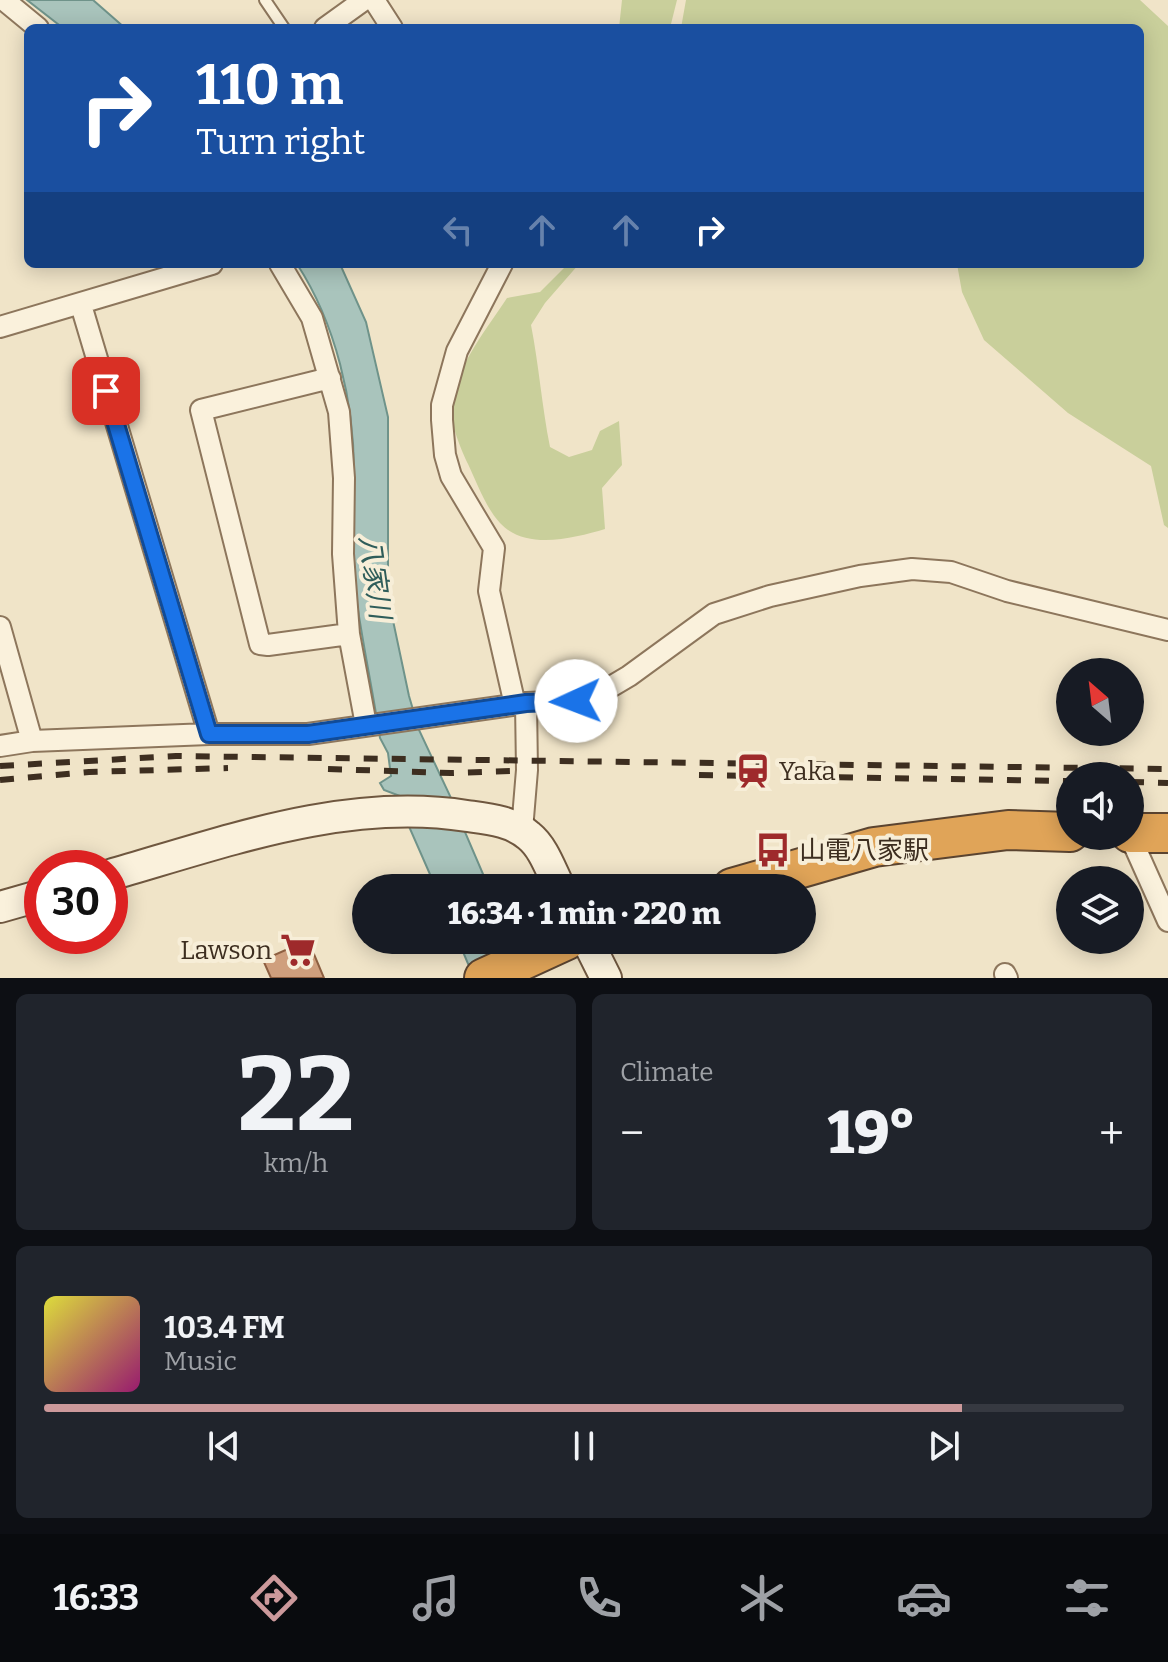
<!DOCTYPE html>
<html lang="en">
<head>
<meta charset="utf-8">
<style>
	:root { --surface:#171b24; --page:#20242c; --text:#f1f3f6; --muted:#9ea1a6; --line:#363941; --accent:#cc999b }
	body { margin:0; font-family:Bitter,"Noto Sans JP",serif; background:var(--page); color:var(--text); height:100vh; display:flex; flex-direction:column; font-size:30px; white-space:nowrap }
	* { box-sizing:border-box; margin:0 }
	p { font-size:26px; color:var(--muted) }
	.icon { flex:none; width:44px; height:44px; fill:none; stroke:currentColor; stroke-width:2; stroke-linecap:round; stroke-linejoin:round }
	.map { position:relative; height:978px; overflow:hidden }
	.side { display:flex; flex-direction:column; gap:16px; padding:16px; background:#0d0f14; flex:1 }
	.side>* { flex:none }
	.banner { position:absolute; left:24px; top:24px; width:1120px; height:244px; border-radius:12px; box-shadow:0 4px 20px #0003; background:#1a4fa0; color:#fff; overflow:hidden }
	.needle { width:52px; rotate:332deg }
	.tools { position:absolute; left:1056px; top:658px; display:grid; gap:16px }
	.tools a { display:grid; place-items:center; width:88px; height:88px; border-radius:50%; background:var(--surface); box-shadow:0 4px 20px #0003; font-size:40px }
	.speed { position:absolute; left:24px; top:850px; display:flex; gap:16px; font-size:40px; font-weight:700; text-align:center }
	.speed>* { display:grid; place-content:center; width:104px; height:104px; border-radius:50%; background:var(--surface); box-shadow:0 4px 20px #0003; line-height:1 }
	.speed .limit { border:12px solid #d22; background:#fff; color:#111 }
	.pin { position:absolute; display:grid; place-items:center; width:68px; height:68px; color:#fff; margin:-34px; border-radius:16px; box-shadow:0 4px 12px #0006 }
	.me { position:absolute; width:88px; margin:-44px; rotate:268deg; stroke-linejoin:round; filter:drop-shadow(0 0 6px #0008) }
	.turn { display:flex; align-items:center; gap:28px; height:168px; padding:0 40px; font-size:36px }
	.turn .icon { width:104px; height:104px; stroke-width:2.5 }
	.turn b { display:block; font-size:56px; line-height:68px }
	.lanes { display:flex; align-items:center; height:76px; padding:0 40px; background:#0003; justify-content:center; gap:40px; direction:ltr }
	.lanes .off { opacity:.35 }
	.big { font-size:60px; font-weight:800; line-height:1.1 }
	.side .card { flex:1; display:flex; flex-direction:column; justify-content:center; gap:12px; min-width:0; padding:0 28px; border-radius:12px; background:var(--page) }
	.side .dial { align-items:center; gap:0 }
	.dial b { font-size:104px; line-height:1 }
	.song { display:flex; align-items:center; gap:24px }
	.cover { width:96px; height:96px; border-radius:12px; background:linear-gradient(135deg,hsl(60 70% 55%),hsl(320 70% 35%)) }
	.played { height:8px; border-radius:4px; background:linear-gradient(90deg,var(--accent) 85%,var(--line) 85%) }
	.keys { display:flex; justify-content:space-around; direction:ltr }
	.heat { display:flex; justify-content:space-between; align-items:center; font-size:44px; direction:ltr }
	.side .tiles { flex:1; display:grid; gap:16px; grid-template-columns:1fr 1fr }
	.card:last-child { grid-column:span 2 }
	.trip { position:absolute; left:352px; top:874px; width:464px; height:80px; border-radius:40px; background:var(--surface); box-shadow:0 4px 20px #0003; font-weight:800; line-height:80px; text-align:center }
	.dock { display:flex; height:128px; justify-content:space-around; align-items:center; background:#090b0e; color:var(--muted) }
	.dock .icon { width:56px; height:56px }
	.dock .on { color:var(--accent) }
	.dock b { font-size:36px; color:var(--text) }
	.map>svg:first-child { display:block }
	.green { fill:#c9cf9b }
	.water { fill:#a9c4bc; stroke:#6f938a; stroke-width:2 }
	.building { fill:#cf9f7d; stroke:#8d5f41; stroke-width:2 }
	.lines { fill:none; stroke-linecap:round; stroke-linejoin:round }
	.lane-casing { stroke:#8d765c; stroke-width:14 }
	.street-casing { stroke:#8d765c; stroke-width:24 }
	.secondary-casing { stroke:#6f573f; stroke-width:34 }
	.highway-casing { stroke:#5b4430; stroke-width:42 }
	.lane { stroke:#faf1dc; stroke-width:10 }
	.street { stroke:#faf1dc; stroke-width:20 }
	.secondary { stroke:#faf1dc; stroke-width:30 }
	.highway { stroke:#e0a458; stroke-width:38 }
	.rail { stroke:#3d2e20; stroke-width:6; stroke-dasharray:14 14; stroke-linecap:butt }
	.route-casing { stroke:#114b97; stroke-width:20 }
	.route { stroke:#1a73e8; stroke-width:14 }
	.labels { text-anchor:middle; dominant-baseline:central; stroke-width:8; stroke-linejoin:round; paint-order:stroke }
	.poi-label { font-size:26px; fill:#3d2e20; stroke:#f7eed8; text-anchor:start }
	.water-label { font-size:28px; font-style:italic; fill:#2f5d5a; stroke:#f7eed8 }
</style>
</head>
<body>
<div class="map">
<svg width="1168" height="978" viewBox="0 0 1168 978">
	<rect width="100%" height="100%" fill="#f0e4c8"/>
	<!-- green -->
	<path class="green" d="M 622,0 L 677,0 L 670,28 L 619,28 Z
		M 686,0 L 1140,0 L 1168,26 L 1168,528 L 1164,525 L 1151,466 L 1068,413 L 984,340 L 962,292 L 957,264 L 1140,264 L 1140,28 L 681,28 Z
		M 568,264 L 579,264 L 545,303 L 531,325 C 539,366 542,407 550,447 L 569,457 L 592,450 L 600,431 L 619,421 L 622,465 L 602,488 L 605,529 C 574,538 526,551 500,523 C 486,508 477,483 468,464 C 460,447 448,419 452,400 C 460,361 486,330 507,298 L 540,292 Z"/>
	<!-- water -->
	<path class="water" d="M 27,0 L 93,0 L 125,28 L 63,28 Z
		M 297,264 L 340,264 L 366,322 L 388,417 L 388,597 L 409,696 L 419,730 L 451,798 L 454,822 L 462,825 L 489,888 L 436,888 L 407,822 L 400,796 L 384,790 L 380,783 L 391,776 L 388,753 L 380,738 C 371,679 357,618 351,558 C 348,530 353,501 354,473 C 354,402 336,324 297,264 Z
		M 458,940 L 506,940 L 521,978 L 474,978 Z"/>
	<!-- building -->
	<path class="building" d="M 308,940 L 324,978 L 271,978 L 263,960 Z"/>
	<g class="lines">
		<!-- lane casing -->
		<g class="lane-casing">
			<path id="lane" d="M 265,0 L 284,28"/>
		</g>
		<!-- street casing -->
		<g class="street-casing">
			<path id="street" d="M 4,0 L 38,28
				M 374,0 L 392,28
				M 325,28 L 364,0
				M 280,264 L 312,318 L 339,412 L 344,478 L 343,554 L 349,634 L 366,725
				M 502,264 L 457,351 L 442,405 L 442,420 L 445,455 L 451,476 L 494,548 L 489,591 L 515,705
				M 81,305 L 209,734
				M 0,327 L 212,264
				M 330,378 L 201,410 L 260,644 L 268,645 L 349,634
				M 0,627 L 32,741
				M 0,746 L 32,741 L 209,734 L 308,734 L 526,703 L 576,701 L 602,692 L 629,676 L 714,614 L 770,596 L 860,576 L 912,569 L 951,572 L 1007,591 L 1168,630
				M 522,830 L 527,770 L 526,703
				M 1130,836 L 1168,921
				M 1005,974 L 1007,978"/>
		</g>
		<!-- secondary casing -->
		<g class="secondary-casing">
			<path id="secondary" d="M 110,875 C 225,842 346,797 467,816 C 489,819 512,821 529,836 C 544,848 551,871 560,888
				M 0,907 L 42,895
				M 587,940 L 606,978"/>
		</g>
		<!-- highway casing -->
		<g class="highway-casing">
			<path id="highway" d="M 1130,833 L 1168,833
				M 732,888 L 874,847 L 1008,830 L 1070,832
				M 484,978 L 567,940"/>
		</g>
		<!-- lane -->
		<use href="#lane" class="lane"/>
		<!-- street -->
		<use href="#street" class="street"/>
		<!-- secondary -->
		<use href="#secondary" class="secondary"/>
		<!-- highway -->
		<use href="#highway" class="highway"/>
		<!-- rail -->
		<path class="rail" d="M 0,766 L 176,756 L 1168,769
			M 328,769 L 451,773 L 511,771
			M 699,775 L 1070,781
			M 0,780 L 89,772 L 228,768
			M 1130,782 L 1168,783"/>
	</g>
	<g class="lines">
		<!-- route casing -->
		<g class="route-casing">
			<path id="route" d="M 106,391 L 209,734 L 308,734 L 526,703 L 576,701"/>
		</g>
		<!-- route -->
		<use href="#route" class="route"/>
	</g>
	<!-- icons -->
	<defs>
		<g id="station-bare" transform="scale(2.76)"><path d="M-3-6H3Q5-6 5-4V2Q5 4 3 4L4.5 6H3L1.5 4h-3L-3 6H-4.5L-3 4Q-5 4-5 2V-4Q-5-6-3-6ZM-3.5-4v3h7v-3ZM-3.5 1v1.5H-2V1ZM2 1v1.5H3.5V1Z" fill="#9e2a2b" stroke="#f7eed8" stroke-width="2.5" paint-order="stroke"/></g>
		<g id="bus-bare" transform="scale(2.76)"><path d="M-5-6H5V4H4V6H2V4H-2V6H-4V4H-5ZM-3.5-4V0h7V-4ZM-3.5 1.2v1.5H-2V1.2ZM2 1.2v1.5H3.5V1.2Z" fill="#9e2a2b" stroke="#f7eed8" stroke-width="2.5" paint-order="stroke"/></g>
		<g id="supermarket-bare" transform="scale(2.76)"><path d="M-6-5.5h2.5l.6 2H6L4.5 2H-2.5L-4.4-4H-6ZM-1.5 3.2a1.3 1.3 0 1 0 .1 0ZM3 3.2a1.3 1.3 0 1 0 .1 0Z" fill="#9e2a2b" stroke="#f7eed8" stroke-width="2.5" paint-order="stroke"/></g>
	</defs>
	<g fill-rule="evenodd">
		<use href="#station-bare" x="753" y="771"/>
		<use href="#bus-bare" x="773" y="850"/>
		<use href="#supermarket-bare" x="298" y="950"/>
	</g>
	<g class="labels">
		<!-- poi labels -->
		<g class="poi-label">
			<text x="779" y="771">Yaka</text>
			<text x="799" y="850">山電八家駅</text>
			<text x="272" y="950" text-anchor="end">Lawson</text>
		</g>
		<!-- water labels -->
		<g class="water-label">
			<text transform="translate(375 577) rotate(82)">八家川</text>
		</g>
	</g>
</svg>
<div class="tools">
<a><svg class="needle" viewBox="-14 -14 28 28"><path d="M0-13l5 13h-10z" fill="#e53935"/><path d="M0 13l5-13h-10z" fill="#9ea1a6"/></svg></a>
<a><svg class="icon" aria-label="sound" viewBox="0 0 24 24"><path d="M4 9h4l5-4v14l-5-4H4zM17 9q2 3 0 6"/></svg></a>
<a><svg class="icon" aria-label="layers" viewBox="0 0 24 24"><path d="M12 4l9 5-9 5-9-5zM3 14l9 5 9-5"/></svg></a>
</div>
<div class="speed"><div class="limit">30</div></div>
<div class="pin" style="left:106px;top:391px;background:#d93025"><svg class="icon" aria-label="arrive" viewBox="0 0 24 24"><path d="M6 21V4h12l-3 4 3 4H6"/></svg></div>
<svg class="me" style="left:576px;top:701px" viewBox="-20 -20 40 40"><circle r="19" fill="#fff"/><path d="M0-13L10 11 0 6-10 11z" fill="#1a73e8"/></svg>
<div class="trip">16:34 · 1 min · 220 m</div>
<div class="banner">
<div class="turn"><svg class="icon" aria-label="right" viewBox="0 0 24 24"><path d="M7 20v-9h11M14 6l5 5-5 5"/></svg><div><b>110 m</b>Turn right</div></div>
<div class="lanes"><svg class="icon off" aria-label="left" viewBox="0 0 24 24"><path d="M17 20v-9H6M10 6l-5 5 5 5"/></svg><svg class="icon off" aria-label="ahead" viewBox="0 0 24 24"><path d="M12 20V5M6 11l6-6 6 6"/></svg><svg class="icon off" aria-label="ahead" viewBox="0 0 24 24"><path d="M12 20V5M6 11l6-6 6 6"/></svg><svg class="icon" aria-label="right" viewBox="0 0 24 24"><path d="M7 20v-9h11M14 6l5 5-5 5"/></svg></div>
</div>
</div>
<section class="side">
<div class="tiles">
<div class="card dial"><b>22</b><p>km/h</p></div>
<div class="card"><p>Climate</p>
<div class="heat"><a>−</a><b class="big">19°</b><a>+</a></div>
</div>
<div class="card">
<div class="song"><i class="cover"></i><div><b>103.4 FM</b><p>Music</p></div></div>
<div class="played"></div>
<div class="keys"><svg class="icon" aria-label="previous" viewBox="0 0 24 24"><path d="M18 5L8 12l10 7zM5 5v14"/></svg><svg class="icon" aria-label="pause" viewBox="0 0 24 24"><path d="M8 5v14M16 5v14"/></svg><svg class="icon" aria-label="next" viewBox="0 0 24 24"><path d="M6 5l10 7-10 7zM19 5v14"/></svg></div>
</div>
</div>
</section>
<nav class="dock">
<b>16:33</b>
<svg class="icon on" aria-label="directions" viewBox="0 0 24 24"><path d="M12 3l9 9-9 9-9-9zM9 14v-3h6M13 9l2 2-2 2"/></svg>
<svg class="icon" aria-label="music" viewBox="0 0 24 24"><path d="M9 18V5l10-2v13"/><circle cx="6" cy="18" r="3"/><circle cx="16" cy="16" r="3"/></svg>
<svg class="icon" aria-label="phone" viewBox="0 0 24 24"><path d="M5 4h4l2 5-3 2q2 4 5 5l2-3 5 2v4C11 20 4 13 5 4z"/></svg>
<svg class="icon" aria-label="climate" viewBox="0 0 24 24"><path d="M12 3v18M4 7l16 10M4 17L20 7"/></svg>
<svg class="icon" aria-label="car" viewBox="0 0 24 24"><path d="M5 17H2v-5l4-1 3-4h7l3 4 3 1v5h-3M9 17h6M6 11h13"/><circle cx="7" cy="17" r="2"/><circle cx="17" cy="17" r="2"/></svg>
<svg class="icon" aria-label="filters" viewBox="0 0 24 24"><path d="M4 7h16M4 17h16"/><circle cx="9" cy="7" r="2"/><circle cx="15" cy="17" r="2"/></svg>
</nav>
</body>
</html>
